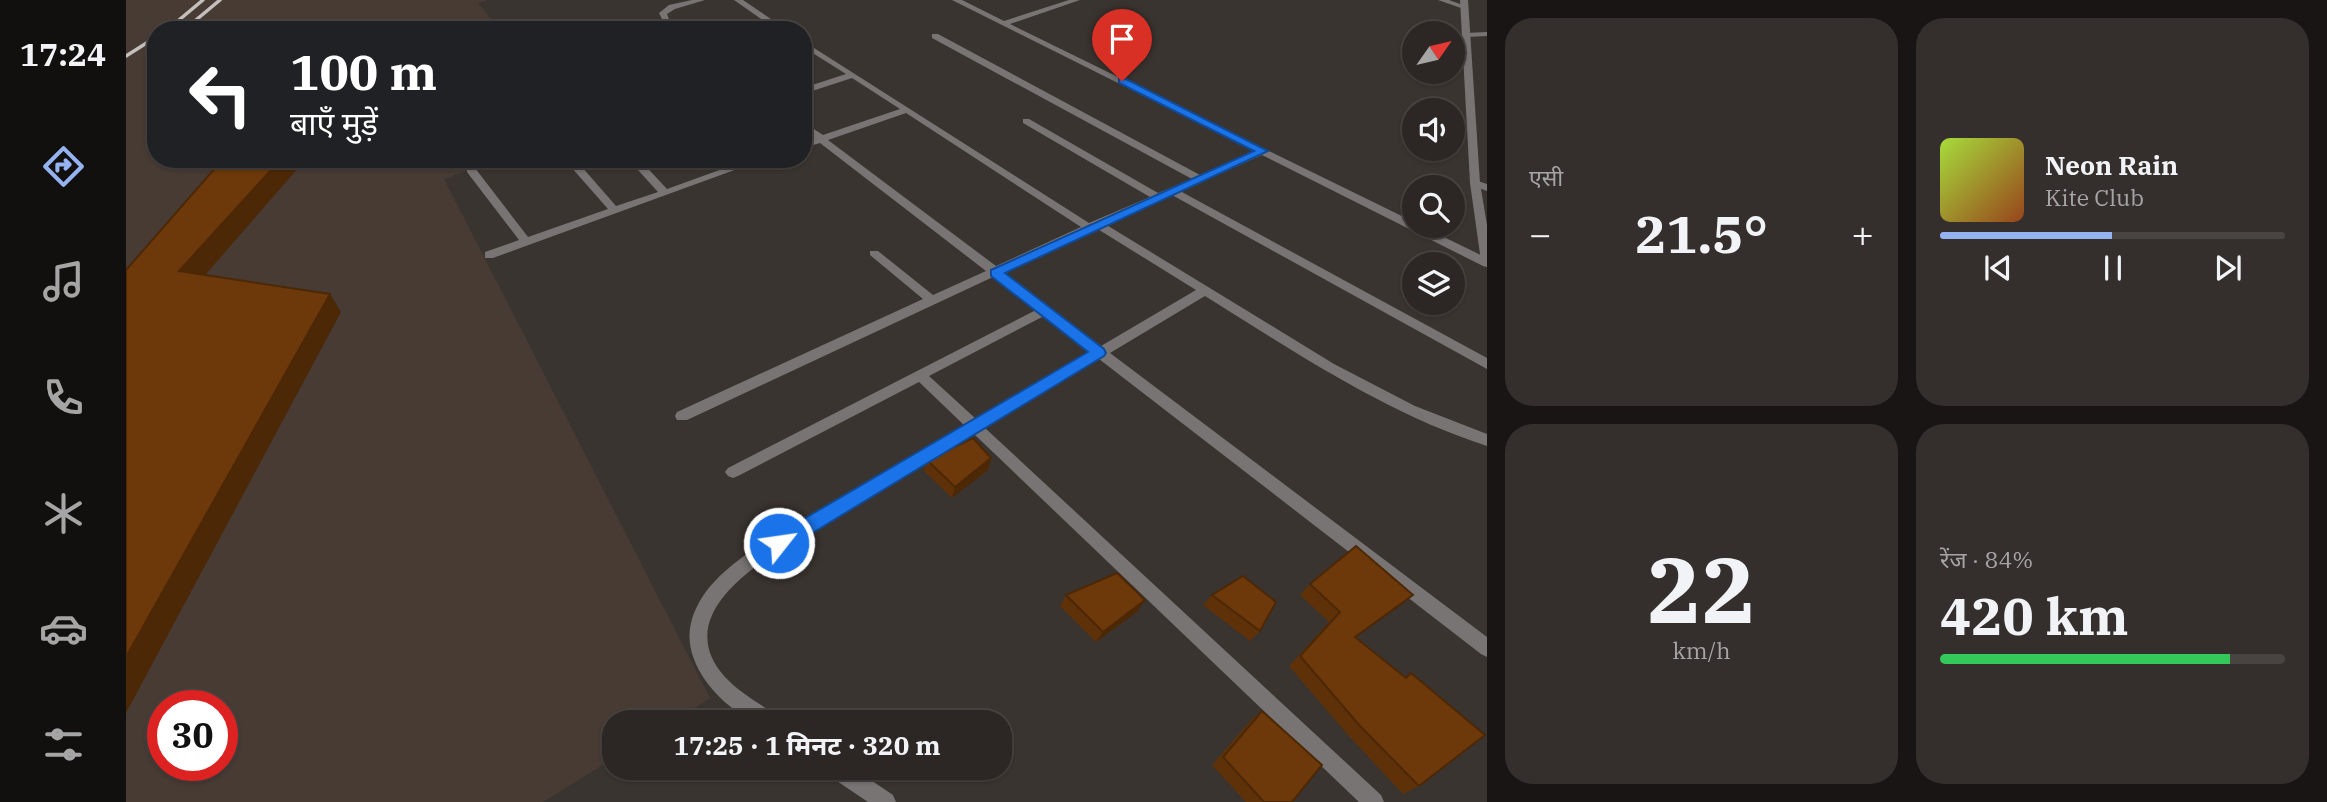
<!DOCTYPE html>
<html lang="hi">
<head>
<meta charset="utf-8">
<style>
	:root { --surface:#2c2724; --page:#342f2c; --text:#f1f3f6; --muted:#a6a5a6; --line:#484441; --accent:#95b2f1 }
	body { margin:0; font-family:"IBM Plex Serif","Noto Sans Devanagari",serif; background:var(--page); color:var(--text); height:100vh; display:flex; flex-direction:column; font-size:26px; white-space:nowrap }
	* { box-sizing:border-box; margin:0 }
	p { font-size:23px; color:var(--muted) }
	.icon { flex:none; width:38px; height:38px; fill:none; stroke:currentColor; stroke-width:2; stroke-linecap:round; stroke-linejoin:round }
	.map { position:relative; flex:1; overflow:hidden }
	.side { display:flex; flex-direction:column; gap:18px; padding:18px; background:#181514; width:840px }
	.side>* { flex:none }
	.hud { position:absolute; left:21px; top:21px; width:665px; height:147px; border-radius:28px; box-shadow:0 2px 5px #0004,0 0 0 2px var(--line); background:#202124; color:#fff; overflow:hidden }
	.needle { width:46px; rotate:56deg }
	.tools { position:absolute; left:1276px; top:21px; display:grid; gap:14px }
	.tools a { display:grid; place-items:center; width:63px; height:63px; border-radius:50%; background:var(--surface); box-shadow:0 2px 5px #0004,0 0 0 2px var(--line); font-size:35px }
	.speed { position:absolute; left:21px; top:690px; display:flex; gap:14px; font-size:35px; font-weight:700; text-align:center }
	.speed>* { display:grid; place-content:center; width:91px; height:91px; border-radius:50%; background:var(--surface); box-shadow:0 2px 5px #0004,0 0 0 2px var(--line); line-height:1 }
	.speed .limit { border:10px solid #d22; background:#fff; color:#111 }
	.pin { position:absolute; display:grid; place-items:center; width:60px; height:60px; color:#fff; margin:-72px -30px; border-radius:50% 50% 50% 0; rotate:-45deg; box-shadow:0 0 7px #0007 }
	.pin .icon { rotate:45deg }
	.me { position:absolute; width:77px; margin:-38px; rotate:60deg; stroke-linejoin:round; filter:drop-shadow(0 0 5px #0008) }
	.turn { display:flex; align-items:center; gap:24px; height:147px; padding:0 28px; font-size:32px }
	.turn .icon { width:91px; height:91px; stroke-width:2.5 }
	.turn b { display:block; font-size:49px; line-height:60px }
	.big { font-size:52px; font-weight:700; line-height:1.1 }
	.side .widget { flex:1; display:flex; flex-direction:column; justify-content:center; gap:10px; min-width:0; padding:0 24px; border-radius:28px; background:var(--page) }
	.side .dial { align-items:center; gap:0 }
	.dial b { font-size:91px; line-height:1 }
	.song { display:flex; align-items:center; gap:21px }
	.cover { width:84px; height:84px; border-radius:10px; background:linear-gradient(135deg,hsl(80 70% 55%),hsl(20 70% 35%)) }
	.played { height:7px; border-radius:4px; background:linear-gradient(90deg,var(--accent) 50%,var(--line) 50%) }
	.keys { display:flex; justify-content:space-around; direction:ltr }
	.heat { display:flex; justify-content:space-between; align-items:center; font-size:38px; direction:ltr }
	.charge { height:10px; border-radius:5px; background:linear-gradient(90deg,#34c759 84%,var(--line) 0) }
	.side .tiles { flex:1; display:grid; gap:18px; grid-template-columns:repeat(2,1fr) }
	.trip { position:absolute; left:476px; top:710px; width:410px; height:70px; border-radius:28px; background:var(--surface); box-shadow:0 2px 5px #0004,0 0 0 2px var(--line); font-weight:700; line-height:70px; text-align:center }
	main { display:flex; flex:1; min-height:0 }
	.menu { display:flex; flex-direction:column; width:126px; justify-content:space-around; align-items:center; background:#12100e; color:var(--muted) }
	.menu .icon { width:49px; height:49px }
	.menu .selected { color:var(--accent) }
	.menu b { font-size:32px; color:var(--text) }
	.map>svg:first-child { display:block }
	.built { fill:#473b34; fill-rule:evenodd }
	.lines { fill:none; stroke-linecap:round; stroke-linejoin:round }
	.minor { fill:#787474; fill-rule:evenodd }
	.tertiary { fill:#787474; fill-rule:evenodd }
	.rail { stroke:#c3bfbd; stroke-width:3.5 }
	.wall { fill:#5e3109 }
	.shaded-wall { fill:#4c2807 }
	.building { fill:#6d390a; stroke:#4c2807; stroke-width:2 }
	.route { fill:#1a73e8; stroke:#114b97; stroke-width:2 }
</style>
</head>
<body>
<main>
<nav class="menu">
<b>17:24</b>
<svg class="icon selected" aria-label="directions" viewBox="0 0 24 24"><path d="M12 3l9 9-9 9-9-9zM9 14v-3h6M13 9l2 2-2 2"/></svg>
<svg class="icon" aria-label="music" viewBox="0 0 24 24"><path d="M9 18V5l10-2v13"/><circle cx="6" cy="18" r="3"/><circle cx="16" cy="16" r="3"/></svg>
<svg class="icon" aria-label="phone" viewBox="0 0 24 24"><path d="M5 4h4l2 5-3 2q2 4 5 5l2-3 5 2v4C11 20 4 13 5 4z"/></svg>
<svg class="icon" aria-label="climate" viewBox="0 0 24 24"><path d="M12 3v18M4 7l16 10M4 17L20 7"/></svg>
<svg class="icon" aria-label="car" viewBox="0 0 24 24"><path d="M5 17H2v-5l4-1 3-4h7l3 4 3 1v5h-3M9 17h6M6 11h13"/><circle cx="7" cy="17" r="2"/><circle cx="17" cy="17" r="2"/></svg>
<svg class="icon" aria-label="filters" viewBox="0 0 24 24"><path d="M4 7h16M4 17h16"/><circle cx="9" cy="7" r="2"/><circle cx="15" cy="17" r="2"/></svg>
</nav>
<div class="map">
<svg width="1361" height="802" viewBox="0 0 1361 802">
	<rect width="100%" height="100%" fill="#3a3430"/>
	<!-- built -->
	<path class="built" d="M 0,0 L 362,0 L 352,3 L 374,30 L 30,30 L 30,159 L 375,159 L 318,179 L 584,698 L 545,723 L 488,723 L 488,758 L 417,802 L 0,802 ZM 37,705 L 96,705 L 96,765 L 37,765 Z"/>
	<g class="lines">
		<!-- minor -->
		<path class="minor" d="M 566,0 L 579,0 L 549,9 L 541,14 L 543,19 L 557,30 L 548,30 L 539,23 L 513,30 L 499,30 L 536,19 L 533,13 L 543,5 Z
			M 608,0 L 617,0 L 661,30 L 651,30 Z
			M 826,0 L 836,0 L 878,21 L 943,0 L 954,0 L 884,24 L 1288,222 L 1288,226 L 1295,226 L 1361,258 L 1361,267 L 1357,266 L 1136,155 L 1054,191 L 1361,358 L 1361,369 L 1046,195 L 979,224 L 1208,364 L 1289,406 L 1361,434 L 1361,446 C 1259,413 1169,352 1079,296 L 984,353 L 1361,637 L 1361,657 L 1355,654 L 973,359 L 859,428 L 1255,795 L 1258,802 L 1233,802 L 848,434 L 637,561 C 598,589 557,630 599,677 C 614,693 634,704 652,716 L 655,723 C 647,723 635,725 628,723 C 622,721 615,714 610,711 C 582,691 555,655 566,619 C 576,588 600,569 625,551 L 839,426 L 793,382 L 612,476 L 607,478 L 602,476 L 599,472 L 602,468 L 910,310 L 867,277 L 561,420 L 551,420 L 549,416 L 551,412 L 797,299 L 744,255 L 744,251 L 752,251 L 807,295 L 860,271 L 694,143 L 677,148 L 677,142 L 688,138 L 677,130 L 677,122 L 697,135 L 774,109 L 726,78 L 677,94 L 677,88 L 720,74 L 677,47 L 677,41 L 963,223 L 1024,197 L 897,123 L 897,119 L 903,119 L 1032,193 L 1066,179 L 806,38 L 806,34 L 812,34 L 1074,175 L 1128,151 ZM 780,113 L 955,227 L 870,266 L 702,140 ZM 970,228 L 1070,290 L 975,346 L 877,272 ZM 918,316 L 965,352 L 850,419 L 803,376 Z
			M 1312,0 L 1323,0 L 1342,7 L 1338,9 Z
			M 1361,32 L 1361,36 L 1340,37 L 1336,35 L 1340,33 Z
			M 438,159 L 449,159 L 490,206 L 532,192 L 502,159 L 513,159 L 541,189 L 624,159 L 639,159 L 367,258 L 359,258 L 359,252 L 393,240 L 341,172 L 341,168 L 349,168 L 402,237 L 482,209 Z
			M 1349,180 L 1361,184 L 1361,191 L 1345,185 L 1345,181 Z
			M 699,768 L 727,768 L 767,795 L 770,802 L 742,802 L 702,775 Z"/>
		<!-- tertiary -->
		<path class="tertiary" d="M 1334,0 L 1342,0 L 1354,183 L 1361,225 L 1361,265 L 1355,261 L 1344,183 Z"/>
		<!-- rail -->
		<path class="rail" d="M 41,30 L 77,0
			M 58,30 L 94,0
			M 0,56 L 30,37"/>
	</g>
	<!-- wall -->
	<path class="wall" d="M 865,458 L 862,470 L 826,498 L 798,471 L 801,460 Z
		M 1184,584 L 1287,595 L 1229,638 L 1279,677 L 1285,673 L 1293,786 L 1277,794 L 1221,734 L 1163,666 L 1203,622 L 1174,595 Z
		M 940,595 L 1012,611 L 970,642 L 934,606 Z
		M 1086,595 L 1134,631 L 1124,641 L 1077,605 Z
		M 1136,711 L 1166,802 L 1120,802 L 1086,765 L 1125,720 Z"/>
	<!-- shaded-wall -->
	<path class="shaded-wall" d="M 155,159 L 180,159 L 67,289 L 53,271 Z
		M 204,294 L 215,312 L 0,713 L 0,657 Z
		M 865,458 L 862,470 L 826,498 L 829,487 Z
		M 1287,595 L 1274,606 L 1216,647 L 1229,637 Z
		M 1019,600 L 1012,611 L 970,642 L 977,632 Z"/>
	<!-- building -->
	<path class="building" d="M 97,159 L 155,159 L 53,271 L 204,294 L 0,657 L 0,270 Z
		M 847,438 L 865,458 L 829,487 L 801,460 Z
		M 1230,546 L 1287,595 L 1229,637 L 1280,678 L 1285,673 L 1359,735 L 1293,786 L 1234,726 L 1174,656 L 1214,612 L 1184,584 Z
		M 991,573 L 1019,600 L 977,632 L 940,595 Z
		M 1117,576 L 1150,602 L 1134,631 L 1086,595 Z
		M 1136,711 L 1196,765 L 1166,802 L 1138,802 L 1097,757 Z"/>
	<!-- route -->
	<path class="route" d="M 993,79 L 1000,79 L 1142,151 L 879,273 L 978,349 L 980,353 L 978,356 L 660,549 L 653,551 L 647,549 L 644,543 L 647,537 L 962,352 L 865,276 L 865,270 L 1128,151 L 993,83 Z"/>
</svg>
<div class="tools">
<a><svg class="needle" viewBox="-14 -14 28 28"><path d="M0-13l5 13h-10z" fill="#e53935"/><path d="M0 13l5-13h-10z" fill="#a6a5a6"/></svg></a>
<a><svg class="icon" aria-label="sound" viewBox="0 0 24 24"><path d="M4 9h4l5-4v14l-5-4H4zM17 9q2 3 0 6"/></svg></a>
<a><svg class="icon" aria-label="search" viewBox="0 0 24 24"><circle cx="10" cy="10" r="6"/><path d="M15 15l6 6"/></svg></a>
<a><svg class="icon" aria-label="layers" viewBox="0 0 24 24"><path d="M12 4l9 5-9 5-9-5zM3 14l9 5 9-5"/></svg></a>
</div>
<div class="speed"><div class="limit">30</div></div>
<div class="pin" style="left:996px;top:81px;background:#d93025"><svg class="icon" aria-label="arrive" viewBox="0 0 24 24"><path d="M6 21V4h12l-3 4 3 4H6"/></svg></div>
<svg class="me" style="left:653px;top:543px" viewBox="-20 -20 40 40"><circle r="17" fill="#1a73e8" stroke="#fff" stroke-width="3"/><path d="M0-11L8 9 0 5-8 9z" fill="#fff"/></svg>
<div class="trip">17:25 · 1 मिनट · 320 m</div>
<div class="hud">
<div class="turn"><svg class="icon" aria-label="left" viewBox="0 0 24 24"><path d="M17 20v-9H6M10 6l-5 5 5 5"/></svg><div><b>100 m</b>बाएँ मुड़ें</div></div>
</div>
</div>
<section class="side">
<div class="tiles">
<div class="widget"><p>एसी</p>
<div class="heat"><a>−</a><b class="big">21.5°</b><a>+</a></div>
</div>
<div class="widget">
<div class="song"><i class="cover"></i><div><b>Neon Rain</b><p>Kite Club</p></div></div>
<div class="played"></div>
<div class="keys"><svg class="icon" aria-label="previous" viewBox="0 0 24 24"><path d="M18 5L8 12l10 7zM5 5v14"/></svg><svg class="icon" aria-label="pause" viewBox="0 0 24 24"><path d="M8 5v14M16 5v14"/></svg><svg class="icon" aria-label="next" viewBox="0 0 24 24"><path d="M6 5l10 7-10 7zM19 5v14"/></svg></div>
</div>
<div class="widget dial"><b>22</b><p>km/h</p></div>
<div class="widget"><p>रेंज · 84%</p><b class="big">420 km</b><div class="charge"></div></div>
</div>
</section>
</main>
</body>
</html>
